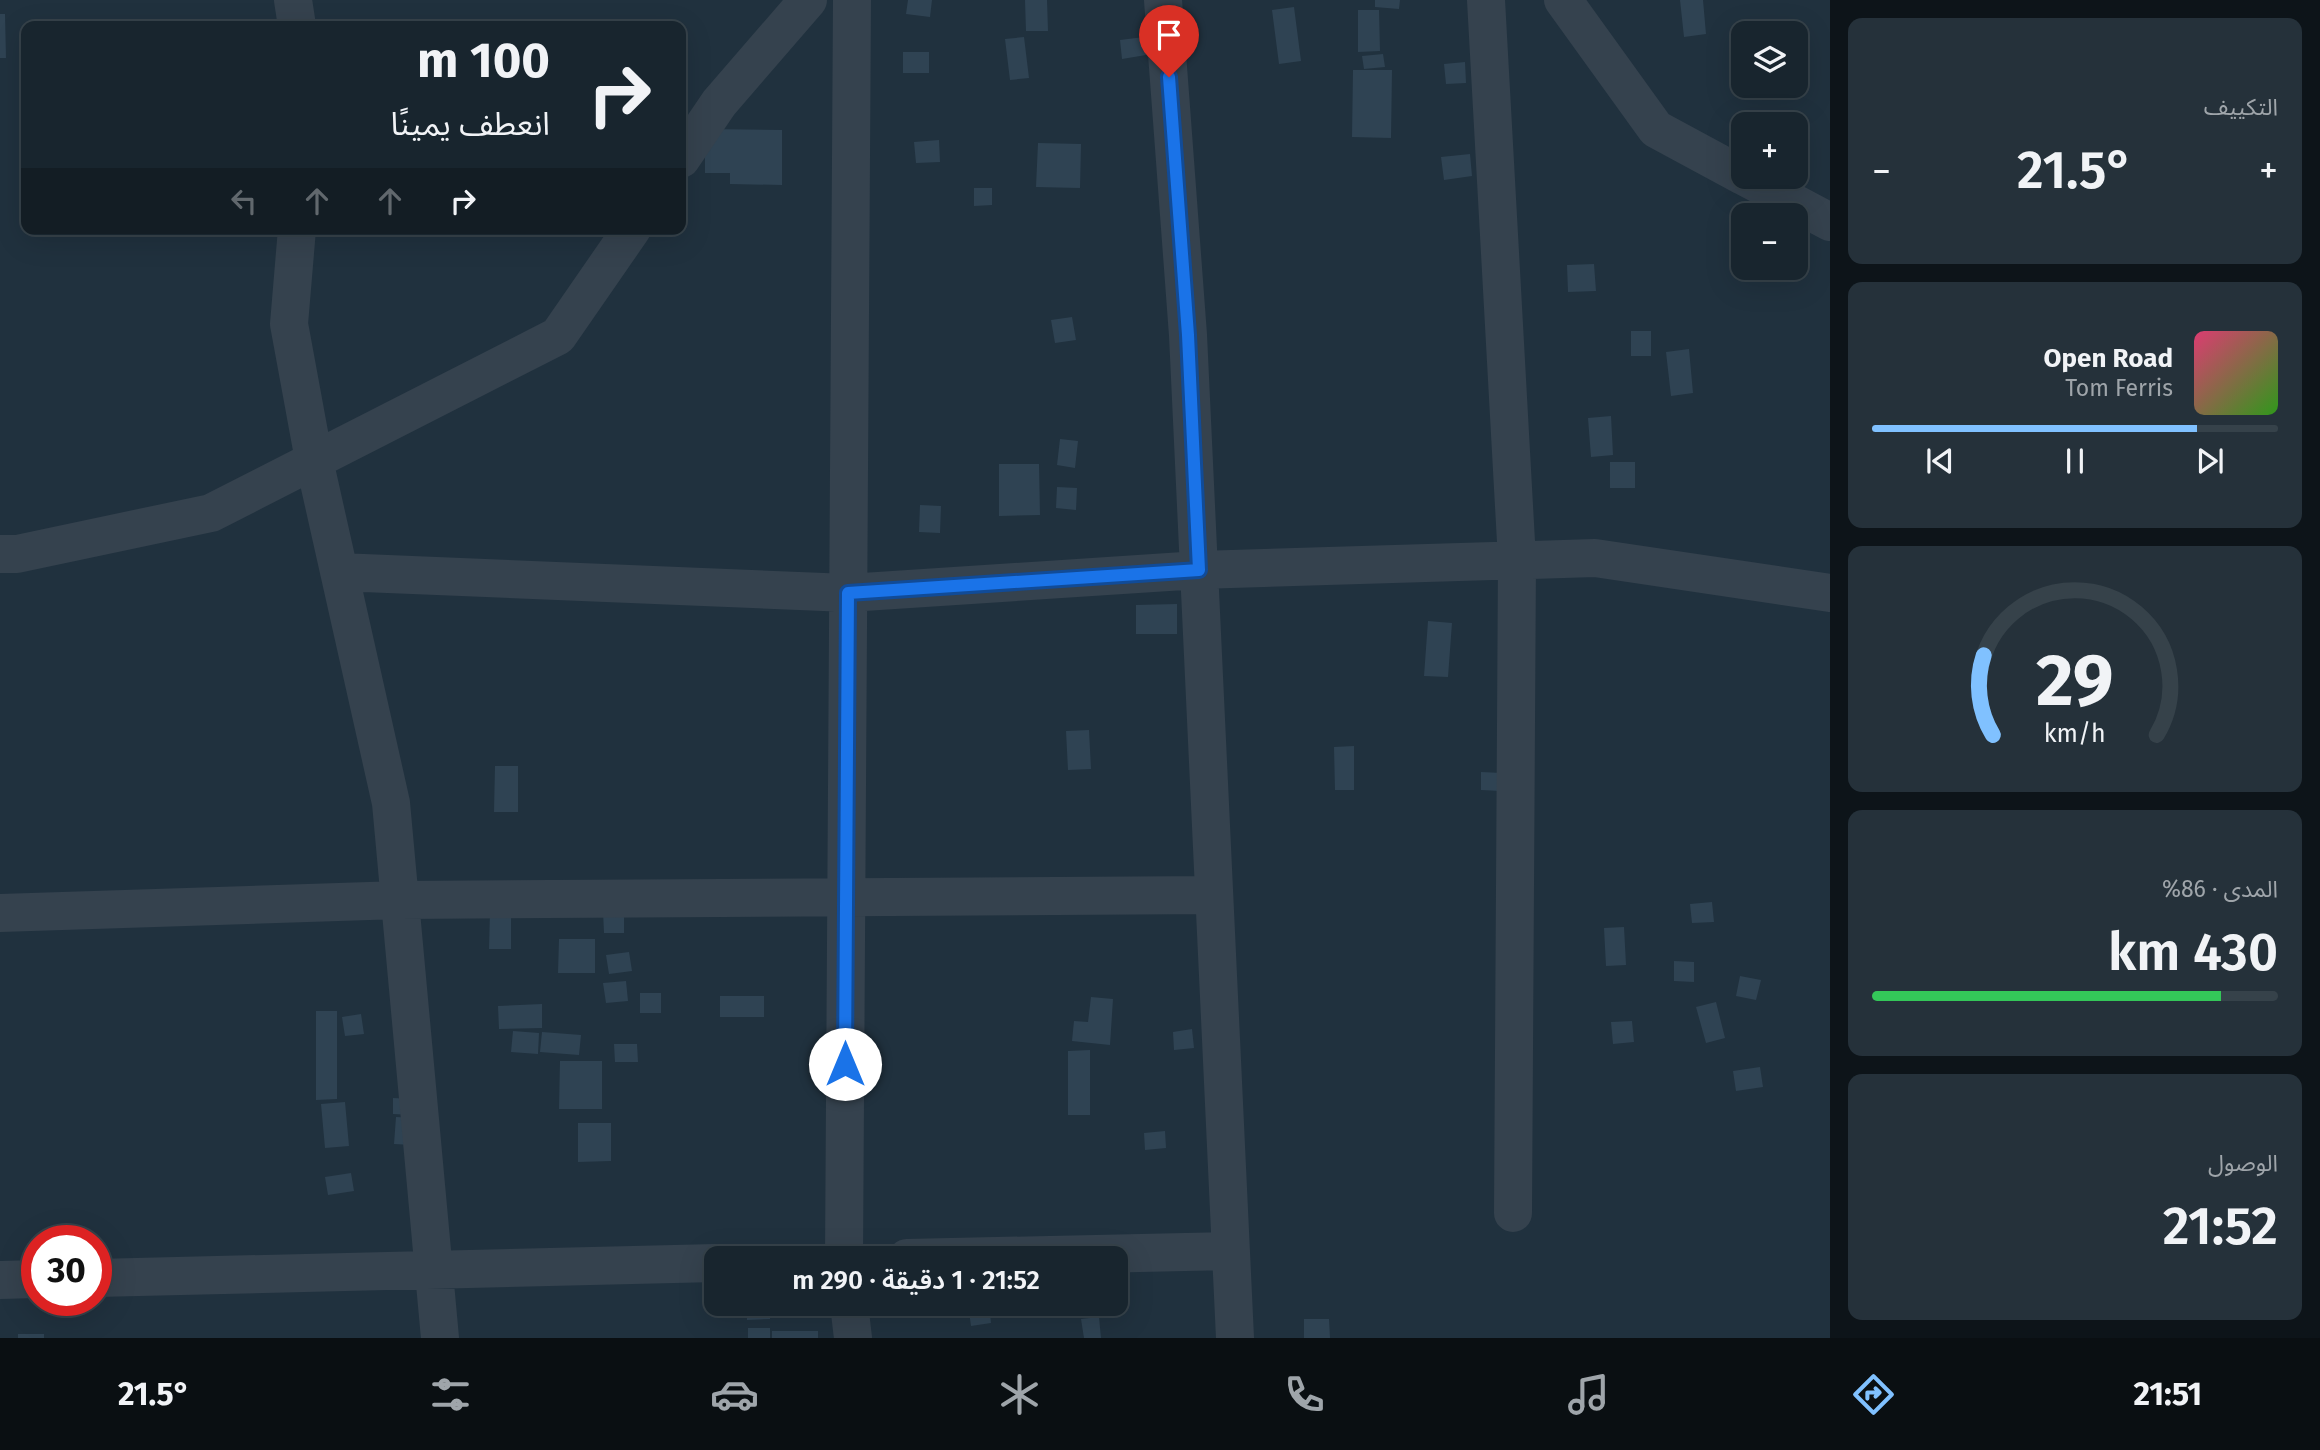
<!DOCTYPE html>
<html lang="ar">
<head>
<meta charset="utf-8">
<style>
	:root { --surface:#18252e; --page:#25313a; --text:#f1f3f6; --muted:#9fa5aa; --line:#36424a; --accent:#80c1ff }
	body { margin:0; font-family:"Fira Sans","Noto Sans Arabic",sans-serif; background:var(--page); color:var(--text); direction:rtl; height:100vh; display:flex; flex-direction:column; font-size:26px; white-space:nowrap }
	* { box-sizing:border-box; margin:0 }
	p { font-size:23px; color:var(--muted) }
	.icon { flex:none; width:38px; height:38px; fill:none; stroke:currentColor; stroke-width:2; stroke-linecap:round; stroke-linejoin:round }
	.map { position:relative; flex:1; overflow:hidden; direction:ltr }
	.sheet { display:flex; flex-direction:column; gap:18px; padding:18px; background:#0d1419; width:490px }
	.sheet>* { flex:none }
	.guide { position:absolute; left:21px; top:21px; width:665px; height:214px; border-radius:14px; box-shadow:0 7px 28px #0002,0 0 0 2px var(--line); direction:rtl; background:#18252e; color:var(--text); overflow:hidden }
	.controls { position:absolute; left:1731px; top:21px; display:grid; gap:14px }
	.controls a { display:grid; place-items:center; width:77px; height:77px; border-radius:14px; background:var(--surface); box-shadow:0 7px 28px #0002,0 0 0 2px var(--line); font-size:35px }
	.speed { position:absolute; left:21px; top:1225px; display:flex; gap:14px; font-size:35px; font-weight:700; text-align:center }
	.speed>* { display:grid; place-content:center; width:91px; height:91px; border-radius:50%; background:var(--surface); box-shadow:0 7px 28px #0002,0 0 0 2px var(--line); line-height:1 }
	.speed .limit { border:10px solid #d22; background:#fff; color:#111 }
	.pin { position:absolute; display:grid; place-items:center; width:60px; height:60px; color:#fff; margin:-72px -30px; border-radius:50% 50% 50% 0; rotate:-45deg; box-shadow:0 0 7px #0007 }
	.pin .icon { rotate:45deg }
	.me { position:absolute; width:77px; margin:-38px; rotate:0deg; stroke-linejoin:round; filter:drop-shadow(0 0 5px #0008) }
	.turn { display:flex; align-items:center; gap:24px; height:147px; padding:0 21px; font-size:32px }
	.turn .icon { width:91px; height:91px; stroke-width:2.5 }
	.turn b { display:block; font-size:49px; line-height:60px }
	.lanes { display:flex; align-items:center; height:66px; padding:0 21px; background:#0003; justify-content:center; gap:35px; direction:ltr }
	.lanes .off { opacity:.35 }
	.big { font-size:52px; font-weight:600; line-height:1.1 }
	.sheet .tile { flex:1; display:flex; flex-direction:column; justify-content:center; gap:10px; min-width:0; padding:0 24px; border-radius:14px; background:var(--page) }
	.sheet .dial { align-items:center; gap:0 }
	.dial svg { height:182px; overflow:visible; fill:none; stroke:var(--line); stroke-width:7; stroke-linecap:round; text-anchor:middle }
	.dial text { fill:var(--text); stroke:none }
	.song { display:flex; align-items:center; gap:21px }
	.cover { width:84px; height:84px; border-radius:10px; background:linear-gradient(135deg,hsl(340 70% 55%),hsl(110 70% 35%)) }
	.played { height:7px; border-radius:4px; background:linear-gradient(90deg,var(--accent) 80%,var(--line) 80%) }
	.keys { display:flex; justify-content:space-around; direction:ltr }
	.heat { display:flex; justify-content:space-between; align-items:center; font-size:38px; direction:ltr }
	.charge { height:10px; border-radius:5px; background:linear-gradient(90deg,#34c759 86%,var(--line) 0) }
	.trip { position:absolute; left:704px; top:1246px; width:424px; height:70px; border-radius:14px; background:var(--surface); box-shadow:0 7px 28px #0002,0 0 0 2px var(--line); font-weight:600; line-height:70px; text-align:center; direction:rtl }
	.menu { display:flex; height:112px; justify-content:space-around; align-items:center; background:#0a0f12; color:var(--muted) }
	.menu .icon { width:49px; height:49px }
	.menu .active { color:var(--accent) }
	.menu b { font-size:32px; color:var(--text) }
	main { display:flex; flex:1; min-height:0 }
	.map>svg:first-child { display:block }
	.building { fill:#2f4353 }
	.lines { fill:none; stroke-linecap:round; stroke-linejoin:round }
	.minor { stroke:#35424e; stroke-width:38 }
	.route-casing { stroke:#114b97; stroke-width:18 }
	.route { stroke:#1a73e8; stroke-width:12 }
</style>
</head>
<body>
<main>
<section class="sheet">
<div class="tile"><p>التكييف</p>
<div class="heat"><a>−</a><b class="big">21.5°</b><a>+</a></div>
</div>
<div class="tile">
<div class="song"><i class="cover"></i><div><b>Open Road</b><p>Tom Ferris</p></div></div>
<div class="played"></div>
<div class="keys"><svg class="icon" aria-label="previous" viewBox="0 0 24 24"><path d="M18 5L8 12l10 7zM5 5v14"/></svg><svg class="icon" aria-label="pause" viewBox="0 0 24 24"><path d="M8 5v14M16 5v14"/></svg><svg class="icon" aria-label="next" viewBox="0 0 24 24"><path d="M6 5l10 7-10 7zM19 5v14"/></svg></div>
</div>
<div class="tile dial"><svg viewBox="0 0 100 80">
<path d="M14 69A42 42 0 1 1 86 69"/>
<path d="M14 69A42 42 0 0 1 10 34" stroke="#80c1ff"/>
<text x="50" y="56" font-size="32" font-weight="700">29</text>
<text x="50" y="72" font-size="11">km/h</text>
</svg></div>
<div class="tile"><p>المدى · 86%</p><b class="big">430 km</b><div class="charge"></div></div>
<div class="tile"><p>الوصول</p><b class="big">21:52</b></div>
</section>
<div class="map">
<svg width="1830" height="1338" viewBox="0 0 1830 1338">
	<rect width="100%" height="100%" fill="#20313e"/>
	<!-- building -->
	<path class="building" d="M 908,0 L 932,0 L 930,17 L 906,14 Z
		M 1025,0 L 1047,0 L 1048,31 L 1026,31 Z
		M 1375,0 L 1400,0 L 1399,9 L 1375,7 Z
		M 1680,0 L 1703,0 L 1706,34 L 1684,37 Z
		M 1294,7 L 1301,61 L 1279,64 L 1272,10 Z
		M 1358,10 L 1379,10 L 1380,51 L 1358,52 Z
		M 0,14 L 5,14 L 6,58 L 0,58 Z
		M 1024,37 L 1029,78 L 1010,80 L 1005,39 Z
		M 1144,37 L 1146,55 L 1122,59 L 1120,40 Z
		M 903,52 L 929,52 L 929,73 L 903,73 Z
		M 1383,54 L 1385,67 L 1364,69 L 1362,56 Z
		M 1465,62 L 1466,83 L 1446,84 L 1444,64 Z
		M 1353,70 L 1392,70 L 1391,138 L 1352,137 Z
		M 705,129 L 782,130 L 782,185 L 730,184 L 730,173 L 705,173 Z
		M 939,140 L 940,162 L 916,163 L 914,142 Z
		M 1038,143 L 1081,144 L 1080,188 L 1036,187 Z
		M 1470,154 L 1472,176 L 1444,180 L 1441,157 Z
		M 974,188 L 992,188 L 992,205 L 974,206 Z
		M 1594,264 L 1596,291 L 1568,292 L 1567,265 Z
		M 1072,317 L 1076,340 L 1055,343 L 1051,320 Z
		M 1631,331 L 1651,331 L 1651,356 L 1631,356 Z
		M 1689,349 L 1693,393 L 1671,396 L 1666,352 Z
		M 1611,416 L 1613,455 L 1591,457 L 1588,418 Z
		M 1060,439 L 1078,441 L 1075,468 L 1057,465 Z
		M 1610,462 L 1635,462 L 1635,488 L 1610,488 Z
		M 999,464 L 1039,464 L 1040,515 L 999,516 Z
		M 1057,487 L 1077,488 L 1076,510 L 1056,508 Z
		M 920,505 L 941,506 L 940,533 L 919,532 Z
		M 1177,604 L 1177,634 L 1136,634 L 1136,605 Z
		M 1428,621 L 1452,623 L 1448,677 L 1424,676 Z
		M 1089,730 L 1091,769 L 1068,770 L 1066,731 Z
		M 1354,746 L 1354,790 L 1335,790 L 1334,747 Z
		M 495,766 L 518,766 L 518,812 L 494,812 Z
		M 1481,772 L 1502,773 L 1501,791 L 1481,790 Z
		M 1712,902 L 1714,922 L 1692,923 L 1690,904 Z
		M 624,910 L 624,933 L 604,933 L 603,911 Z
		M 490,912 L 511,912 L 511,949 L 489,949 Z
		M 1624,927 L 1626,965 L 1606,966 L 1604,928 Z
		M 559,939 L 595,939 L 595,973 L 558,973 Z
		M 629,952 L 632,971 L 609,974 L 606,955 Z
		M 1674,961 L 1694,962 L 1694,982 L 1674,981 Z
		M 1740,976 L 1761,980 L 1756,1000 L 1736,996 Z
		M 626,981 L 628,1001 L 606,1003 L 603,983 Z
		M 640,993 L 661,993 L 661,1013 L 640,1013 Z
		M 720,996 L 764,996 L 764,1017 L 720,1017 Z
		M 1091,997 L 1113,999 L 1110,1045 L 1072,1041 L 1074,1021 L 1088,1022 Z
		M 1716,1002 L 1725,1038 L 1706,1043 L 1696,1007 Z
		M 542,1004 L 542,1028 L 499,1029 L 498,1006 Z
		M 316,1011 L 337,1011 L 337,1099 L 316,1100 Z
		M 361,1014 L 364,1034 L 345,1036 L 342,1017 Z
		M 1632,1021 L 1634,1042 L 1613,1044 L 1611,1022 Z
		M 1192,1029 L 1194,1048 L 1174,1050 L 1173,1032 Z
		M 513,1031 L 539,1033 L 538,1054 L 511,1052 Z
		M 542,1032 L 581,1035 L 579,1055 L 540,1052 Z
		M 614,1044 L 637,1044 L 638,1062 L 615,1062 Z
		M 1090,1050 L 1090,1115 L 1068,1115 L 1068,1051 Z
		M 560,1061 L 602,1061 L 602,1109 L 559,1109 Z
		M 1760,1067 L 1763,1087 L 1736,1091 L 1733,1071 Z
		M 393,1098 L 413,1099 L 413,1115 L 393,1114 Z
		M 345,1102 L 349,1146 L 325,1148 L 321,1104 Z
		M 396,1117 L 415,1118 L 413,1145 L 394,1144 Z
		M 578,1123 L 611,1123 L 611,1161 L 578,1162 Z
		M 1165,1131 L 1166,1148 L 1145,1150 L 1144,1133 Z
		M 351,1173 L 354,1191 L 328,1195 L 325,1177 Z
		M 747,1304 L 770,1304 L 770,1319 L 747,1320 Z
		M 968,1304 L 989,1304 L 991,1323 L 971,1326 Z
		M 1099,1317 L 1101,1338 L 1084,1338 L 1081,1319 Z
		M 1304,1319 L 1329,1319 L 1330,1338 L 1304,1338 Z
		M 748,1328 L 770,1328 L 770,1338 L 748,1338 Z
		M 772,1331 L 818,1331 L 818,1338 L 772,1338 Z
		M 18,1334 L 44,1334 L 44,1338 L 18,1338 Z"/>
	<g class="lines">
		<!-- minor -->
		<path class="minor" d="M 293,0 L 297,26
			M 1163,0 L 1188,335 L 1235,1338
			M 1486,0 L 1517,560 L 1513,1213
			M 1563,0 L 1656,129 L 1743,176
			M 681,159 L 719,103 L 808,0
			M 1745,177 L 1830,222
			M 297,229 L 289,324 L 314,460 L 391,803 L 440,1338
			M 0,554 L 17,554 L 211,513 L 558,336 L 632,229
			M 339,572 L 848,593 L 1199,570 L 1595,558 L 1830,593
			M 0,913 L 400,900 L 1214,895
			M 844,1258 L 852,0
			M 907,1258 L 1231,1251
			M 96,1278 L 716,1263
			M 0,1280 L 37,1279
			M 849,1304 L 853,1338"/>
	</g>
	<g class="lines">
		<!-- route casing -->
		<g class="route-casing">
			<path id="route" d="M 845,1064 L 848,593 L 1199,570 L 1188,335 L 1169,77"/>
		</g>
		<!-- route -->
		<use href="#route" class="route"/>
	</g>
</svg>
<div class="controls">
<a><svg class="icon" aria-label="layers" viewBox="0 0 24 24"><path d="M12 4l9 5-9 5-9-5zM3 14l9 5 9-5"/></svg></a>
<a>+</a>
<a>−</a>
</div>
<div class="speed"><div class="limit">30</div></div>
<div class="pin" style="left:1169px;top:77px;background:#d93025"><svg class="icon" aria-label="arrive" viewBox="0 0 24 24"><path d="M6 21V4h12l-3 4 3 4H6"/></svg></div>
<svg class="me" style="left:845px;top:1064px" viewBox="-20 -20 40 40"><circle r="19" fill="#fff"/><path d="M0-13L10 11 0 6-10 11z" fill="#1a73e8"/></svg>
<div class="trip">21:52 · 1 دقيقة · 290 m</div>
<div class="guide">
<div class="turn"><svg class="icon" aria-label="right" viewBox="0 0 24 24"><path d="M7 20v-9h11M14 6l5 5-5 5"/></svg><div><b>100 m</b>انعطف يمينًا</div></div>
<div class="lanes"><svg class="icon off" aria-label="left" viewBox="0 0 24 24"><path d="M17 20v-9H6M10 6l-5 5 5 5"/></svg><svg class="icon off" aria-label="ahead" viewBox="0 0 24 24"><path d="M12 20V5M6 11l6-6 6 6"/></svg><svg class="icon off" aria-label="ahead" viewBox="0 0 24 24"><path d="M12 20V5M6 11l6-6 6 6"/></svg><svg class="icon" aria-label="right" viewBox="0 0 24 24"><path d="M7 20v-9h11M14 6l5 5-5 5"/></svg></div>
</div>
</div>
</main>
<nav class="menu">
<b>21:51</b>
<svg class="icon active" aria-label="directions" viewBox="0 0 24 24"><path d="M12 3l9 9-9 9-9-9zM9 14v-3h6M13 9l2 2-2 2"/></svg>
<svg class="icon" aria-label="music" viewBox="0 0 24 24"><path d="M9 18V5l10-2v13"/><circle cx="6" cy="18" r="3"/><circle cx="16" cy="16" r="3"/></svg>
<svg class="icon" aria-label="phone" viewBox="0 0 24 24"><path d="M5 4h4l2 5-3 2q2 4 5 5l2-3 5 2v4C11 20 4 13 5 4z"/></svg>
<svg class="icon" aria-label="climate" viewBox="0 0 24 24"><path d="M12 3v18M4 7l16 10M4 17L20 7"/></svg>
<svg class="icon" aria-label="car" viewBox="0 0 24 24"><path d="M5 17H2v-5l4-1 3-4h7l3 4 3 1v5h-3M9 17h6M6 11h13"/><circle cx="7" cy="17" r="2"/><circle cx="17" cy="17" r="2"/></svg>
<svg class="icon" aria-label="filters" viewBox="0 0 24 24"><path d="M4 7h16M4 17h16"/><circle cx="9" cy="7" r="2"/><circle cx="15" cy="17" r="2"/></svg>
<b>21.5°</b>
</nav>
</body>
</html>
